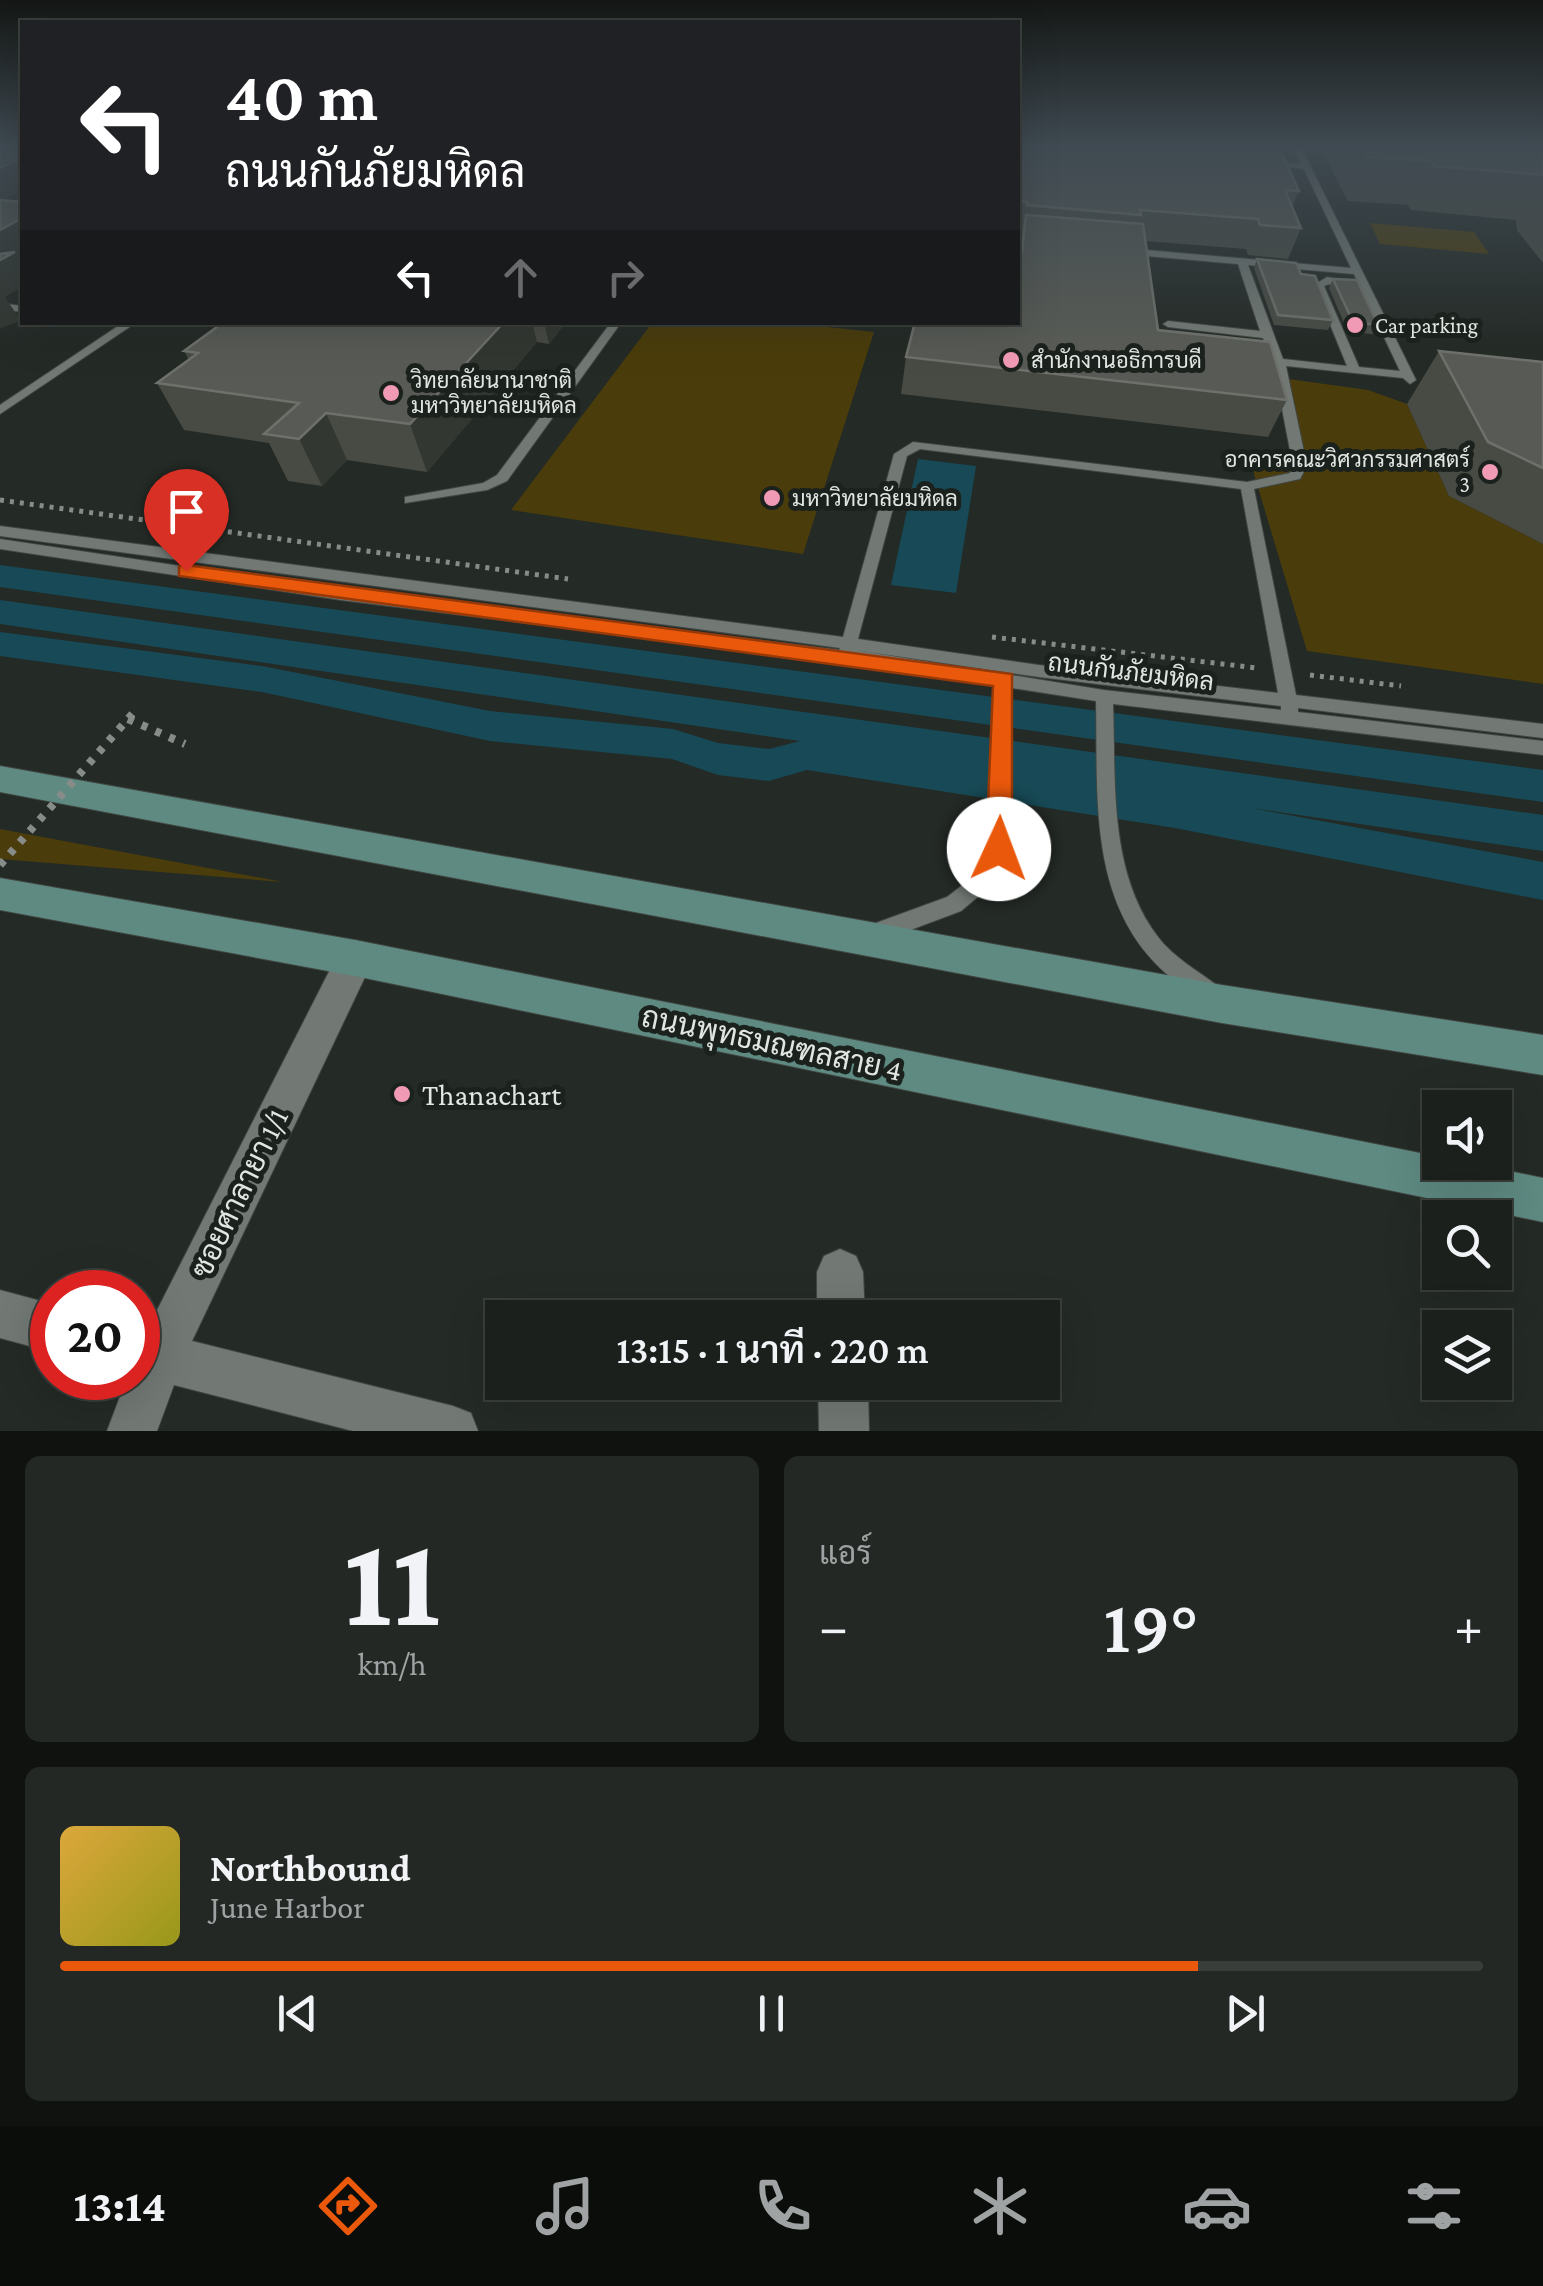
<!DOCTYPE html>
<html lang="th">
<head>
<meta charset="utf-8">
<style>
	:root { --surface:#1b201c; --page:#242825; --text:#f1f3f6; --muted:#a0a3a3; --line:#393e3b; --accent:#ea580c }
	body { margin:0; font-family:"Crimson Pro",Sarabun,serif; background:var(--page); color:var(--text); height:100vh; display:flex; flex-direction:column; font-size:38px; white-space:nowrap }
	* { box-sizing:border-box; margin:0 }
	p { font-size:32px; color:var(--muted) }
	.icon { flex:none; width:55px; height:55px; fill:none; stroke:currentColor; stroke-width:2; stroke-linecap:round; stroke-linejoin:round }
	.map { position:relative; height:1431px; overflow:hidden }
	.details { display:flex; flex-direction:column; gap:25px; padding:25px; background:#0f120f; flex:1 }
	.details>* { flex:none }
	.banner { position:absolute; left:20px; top:20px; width:1000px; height:305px; border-radius:0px; box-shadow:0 10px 40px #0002,0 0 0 2px var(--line); background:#202124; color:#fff; overflow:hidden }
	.controls { position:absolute; left:1422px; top:1090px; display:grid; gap:20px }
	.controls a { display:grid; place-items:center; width:90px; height:90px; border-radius:0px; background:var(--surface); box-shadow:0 10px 40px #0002,0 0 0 2px var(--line); font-size:50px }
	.speed { position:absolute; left:30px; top:1270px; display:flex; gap:20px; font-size:50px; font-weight:700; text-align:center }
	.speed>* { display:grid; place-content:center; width:130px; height:130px; border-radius:50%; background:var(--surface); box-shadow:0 10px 40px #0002,0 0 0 2px var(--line); line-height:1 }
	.speed .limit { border:15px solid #d22; background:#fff; color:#111 }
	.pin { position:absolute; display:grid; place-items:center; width:85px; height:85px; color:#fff; margin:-102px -42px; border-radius:50% 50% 50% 0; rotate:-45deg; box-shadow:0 0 10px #0007 }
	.pin .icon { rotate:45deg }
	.me { position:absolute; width:110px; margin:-55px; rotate:2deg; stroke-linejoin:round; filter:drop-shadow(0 0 8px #0008) }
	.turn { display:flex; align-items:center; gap:35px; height:210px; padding:0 40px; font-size:45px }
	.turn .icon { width:130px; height:130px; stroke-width:2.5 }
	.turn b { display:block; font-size:70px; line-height:85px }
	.lanes { display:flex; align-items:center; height:95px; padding:0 40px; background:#0003; justify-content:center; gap:50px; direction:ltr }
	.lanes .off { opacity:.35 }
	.big { font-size:75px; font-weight:600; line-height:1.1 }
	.details .tile { flex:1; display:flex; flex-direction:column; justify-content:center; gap:15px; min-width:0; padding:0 35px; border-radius:15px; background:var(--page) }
	.details .dial { align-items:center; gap:0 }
	.dial b { font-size:130px; line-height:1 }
	.song { display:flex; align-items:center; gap:30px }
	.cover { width:120px; height:120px; border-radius:15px; background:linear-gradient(135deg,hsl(40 70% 55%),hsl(60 70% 35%)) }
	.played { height:10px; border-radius:5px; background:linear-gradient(90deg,var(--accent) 80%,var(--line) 80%) }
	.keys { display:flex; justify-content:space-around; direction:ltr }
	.heat { display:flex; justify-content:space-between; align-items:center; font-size:55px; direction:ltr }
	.details .tiles { flex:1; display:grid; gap:25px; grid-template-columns:1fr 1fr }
	.tile:last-child { grid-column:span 2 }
	.trip { position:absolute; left:485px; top:1300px; width:575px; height:100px; border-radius:0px; background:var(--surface); box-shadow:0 10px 40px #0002,0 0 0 2px var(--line); font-weight:600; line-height:100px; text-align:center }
	.dock { display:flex; height:160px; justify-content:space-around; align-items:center; background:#0b0d0b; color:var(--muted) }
	.dock .icon { width:70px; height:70px }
	.dock .selected { color:var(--accent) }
	.dock b { font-size:45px; color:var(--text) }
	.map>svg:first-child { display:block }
	.green { fill:#4b3d0b }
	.water { fill:#174a56 }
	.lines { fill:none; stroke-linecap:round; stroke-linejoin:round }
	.canal { fill:#174a56; fill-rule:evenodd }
	.lane-casing { stroke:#404642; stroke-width:2 }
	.street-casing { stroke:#404642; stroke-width:2 }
	.secondary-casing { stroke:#404642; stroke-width:2 }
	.path-far1 { stroke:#878c88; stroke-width:5; stroke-dasharray:4 6; stroke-linecap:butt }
	.path { stroke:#878c88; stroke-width:8; stroke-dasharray:6 9; stroke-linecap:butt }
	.lane { fill:#727974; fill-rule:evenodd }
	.street { fill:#727974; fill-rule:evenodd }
	.secondary { fill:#5e8a82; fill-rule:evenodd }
	.path-bridge { stroke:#878c88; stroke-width:8; stroke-dasharray:6 9; stroke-linecap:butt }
	.wall { fill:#484b44 }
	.shaded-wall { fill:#323731 }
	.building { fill:#585b55; stroke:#6e716b; stroke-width:2.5 }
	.route { fill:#ea580c; stroke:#983908; stroke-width:2.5 }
	.poi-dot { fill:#f09ab6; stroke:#1b211c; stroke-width:4 }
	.labels { text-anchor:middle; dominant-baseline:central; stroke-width:10; stroke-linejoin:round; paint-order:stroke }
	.far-poi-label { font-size:22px; fill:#e2e6e3; stroke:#1b211c; text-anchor:start }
	.street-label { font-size:25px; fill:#e2e6e3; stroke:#1b211c }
	.near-street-label { font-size:30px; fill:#e2e6e3; stroke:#1b211c }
	.near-poi-label { font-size:30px; fill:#e2e6e3; stroke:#1b211c; text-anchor:start }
</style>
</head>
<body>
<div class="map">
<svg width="1543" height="1431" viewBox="0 0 1543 1431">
	<rect width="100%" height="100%" fill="#242a26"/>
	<!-- green -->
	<path class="green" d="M 1370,223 L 1474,232 L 1489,254 L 1380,244 Z
		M 790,323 L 874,332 L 803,554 L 511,510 L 652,323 Z
		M 1274,377 L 1368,390 L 1407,404 L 1449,496 L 1543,544 L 1543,684 L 1307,651 L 1254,474 L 1254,459 L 1296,459 Z
		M 0,829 L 283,882 L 0,859 Z"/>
	<!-- water -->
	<path class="water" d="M 918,459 L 976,466 L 956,593 L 891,585 Z"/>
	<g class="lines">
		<!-- canal -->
		<path class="canal" d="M 0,565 L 1543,770 L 1543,802 L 0,587 Z
			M 0,600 L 1543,815 L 1543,851 L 1251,808 L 1543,862 L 1543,900 L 1175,828 L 807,770 L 769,781 L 718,775 L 672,759 L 490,741 L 262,692 L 0,656 L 0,632 L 262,666 L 490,711 L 673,729 L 718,743 L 769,749 L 800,741 L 0,624 Z"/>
		<!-- lane casing -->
		<g class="lane-casing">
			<path id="lane" d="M 1293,147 L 1301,147 L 1416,380 L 1410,384 L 1403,378 L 1286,366 L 1307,466 L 1300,479 L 1254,489 L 1296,695 L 1543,724 L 1543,738 L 1298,708 L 1298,712 L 1543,741 L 1543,755 L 1113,704 C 1116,780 1108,872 1158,937 C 1173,957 1198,971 1218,986 L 1221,994 L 1218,1002 L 1210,1005 C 1198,1000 1189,991 1178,983 C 1087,915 1098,803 1096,701 L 1012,688 L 1009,849 L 992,885 L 961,911 L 873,944 L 865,941 L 862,934 L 865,927 L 947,897 L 978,873 L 989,849 L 995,686 L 846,663 L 341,600 L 0,549 L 0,539 L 341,590 L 839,650 L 840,648 L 0,536 L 0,526 L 843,637 L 894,454 L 913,442 L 1247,482 L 1290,473 L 1293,466 L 1273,362 L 1263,338 L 1168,327 L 1163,324 L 1168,321 L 1260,331 L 1238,264 L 1123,254 L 1118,251 L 1123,248 L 1351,268 L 1304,169 L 1263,164 L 1267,162 L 1301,164 ZM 1248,265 L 1354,274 L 1400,371 L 1359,367 L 1324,286 C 1333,281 1344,288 1351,282 L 1327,277 L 1314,285 L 1347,366 L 1283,359 ZM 920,449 L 1241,489 L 1278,693 L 1039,665 L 858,639 L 907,456 ZM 855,650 L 1039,677 L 1281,706 L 1281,710 L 1104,690 Z
				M 0,303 L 22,306 L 22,312 L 0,309 Z
				M 124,322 L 137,322 L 0,414 L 0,405 Z
				M 609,325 L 618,327 L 507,481 L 487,490 L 405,503 L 405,497 L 483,483 L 497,475 Z"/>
		</g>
		<!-- street casing -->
		<g class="street-casing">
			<path id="street" d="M 355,940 L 368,946 L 374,958 L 192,1341 L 453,1406 L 471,1413 L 478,1431 L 353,1431 L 174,1385 L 157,1431 L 107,1431 L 127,1378 L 138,1378 L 138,1328 L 147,1330 L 342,946 Z
				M 840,1249 L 856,1256 L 863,1272 L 865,1318 L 817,1318 L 817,1272 L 824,1256 Z
				M 0,1290 L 52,1304 L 52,1352 L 0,1338 Z
				M 818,1382 L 868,1382 L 869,1431 L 819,1431 Z"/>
		</g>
		<!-- secondary casing -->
		<g class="secondary-casing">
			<path id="secondary" d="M 0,766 L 1222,985 L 1543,1035 L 1543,1075 L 1222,1023 L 0,792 Z
				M 0,878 L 355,940 L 1440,1157 L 1440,1162 L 1466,1162 L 1543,1178 L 1543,1222 L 355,976 L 0,910 Z"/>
		</g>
		<!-- path-far1 -->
		<path class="path-far1" d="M 0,500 L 568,579
			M 992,637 L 1257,668
			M 1310,675 L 1401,686"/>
		<!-- path -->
		<path class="path" d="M 128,719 L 185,744
			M 966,820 L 967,812"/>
		<!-- lane -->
		<use href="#lane" class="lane"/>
		<!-- street -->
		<use href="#street" class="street"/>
		<!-- secondary -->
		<use href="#secondary" class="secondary"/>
		<!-- path-bridge -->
		<path class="path-bridge" d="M 0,865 L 134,712"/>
	</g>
	<!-- wall -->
	<path class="wall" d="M 1018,147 L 1299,191 L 1292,207 L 1301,228 L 1288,259 L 1248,255 L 1246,249 L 1145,241 L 1158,330 L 1287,400 L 1268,437 L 901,394 L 906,357 L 1018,322 L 1019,250 L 1022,235 L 1021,231 L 1018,231 Z
		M 1327,147 L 1543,147 L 1543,263 L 1517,230 L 1516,220 L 1411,210 L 1408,205 L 1348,201 L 1324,154 Z
		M 1257,259 L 1301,274 L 1333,320 L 1328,330 L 1274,325 L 1254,268 Z
		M 1333,279 L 1378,325 L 1373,334 L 1348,332 L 1329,288 Z
		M 216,322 L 566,322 L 549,344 L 537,342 L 427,472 L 347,460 L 322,486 L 288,481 L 269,443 L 184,430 L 157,383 L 189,360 L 184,351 L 217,327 L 215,324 Z
		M 1439,351 L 1543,362 L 1543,544 L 1449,496 L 1407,404 Z"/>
	<!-- shaded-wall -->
	<path class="shaded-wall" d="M 22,158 L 22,191 L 0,202 L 0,168 Z
		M 22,218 L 22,255 L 18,258 L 22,265 L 22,287 L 5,297 L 21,321 L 0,328 L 0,230 Z
		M 504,322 L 532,322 L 537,342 L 427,472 L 410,424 Z
		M 544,322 L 566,322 L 549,344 Z
		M 326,413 L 347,460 L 322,486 L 299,439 Z"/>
	<!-- building -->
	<path class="building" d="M 0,147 L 22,147 L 22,158 L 0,168 Z
		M 1018,147 L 1279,147 L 1299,191 L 1285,190 L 1301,228 L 1260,225 L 1258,219 L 1140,210 L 1141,215 L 1027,205 L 1027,202 L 1018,201 Z
		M 1363,147 L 1543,147 L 1543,175 L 1434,166 L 1431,161 L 1368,157 Z
		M 0,200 L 22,202 L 22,218 L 0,230 Z
		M 1026,215 L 1143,224 L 1158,330 L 1270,342 L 1287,400 L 906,357 L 915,322 L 1018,322 L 1018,250 L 1022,251 Z
		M 15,252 L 0,260 L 0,254 Z
		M 1257,259 L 1296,263 L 1301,274 L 1315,276 L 1333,320 L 1278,315 Z
		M 1333,279 L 1357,280 L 1378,325 L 1353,322 Z
		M 216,322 L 504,322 L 410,424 L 326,413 L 299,439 L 264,434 L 299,403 L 157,383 L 198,353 L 184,351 L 221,324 L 215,324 Z
		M 1439,351 L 1543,362 L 1543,468 L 1488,442 Z"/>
	<!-- sky -->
	<linearGradient id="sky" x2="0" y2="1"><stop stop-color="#141715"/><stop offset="0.42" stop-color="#3f4a52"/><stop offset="1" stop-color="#3f4a52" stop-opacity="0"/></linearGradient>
	<rect width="1543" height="348" fill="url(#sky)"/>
	<!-- route -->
	<path class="route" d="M 186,565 L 1012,674 L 1012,849 L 999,860 L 986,849 L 993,686 L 179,576 L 179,566 Z"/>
	<!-- markers -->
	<g class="poi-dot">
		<circle cx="1355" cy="325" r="10"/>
		<circle cx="1011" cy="360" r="10"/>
		<circle cx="391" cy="393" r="10"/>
		<circle cx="1490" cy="472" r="10"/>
		<circle cx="772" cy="498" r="10"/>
		<circle cx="402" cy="1094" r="10"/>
	</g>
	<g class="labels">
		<!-- far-poi labels -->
		<g class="far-poi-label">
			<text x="1375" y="325">Car parking</text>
			<text x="1031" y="360">สำนักงานอธิการบดี</text>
			<text x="411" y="380">วิทยาลัยนานาชาติ<tspan x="411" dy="25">มหาวิทยาลัยมหิดล</tspan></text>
			<text x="1470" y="459" text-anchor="end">อาคารคณะวิศวกรรมศาสตร์<tspan x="1470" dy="25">3</tspan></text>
			<text x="792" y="498">มหาวิทยาลัยมหิดล</text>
		</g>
		<!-- street labels -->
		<g class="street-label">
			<text transform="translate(1131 672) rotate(7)">ถนนกันภัยมหิดล</text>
		</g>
		<!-- near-street labels -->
		<g class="near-street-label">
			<text transform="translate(772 1043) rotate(12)">ถนนพุทธมณฑลสาย 4</text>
			<text transform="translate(239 1193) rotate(-64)">ซอยศาลายา 1/1</text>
		</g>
		<!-- near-poi labels -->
		<g class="near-poi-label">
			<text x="422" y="1094">Thanachart</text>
		</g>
	</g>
</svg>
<div class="controls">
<a><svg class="icon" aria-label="sound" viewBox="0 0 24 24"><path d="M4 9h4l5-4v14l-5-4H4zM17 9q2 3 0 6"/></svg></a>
<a><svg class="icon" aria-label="search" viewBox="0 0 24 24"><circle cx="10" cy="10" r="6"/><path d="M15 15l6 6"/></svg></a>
<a><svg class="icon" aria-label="layers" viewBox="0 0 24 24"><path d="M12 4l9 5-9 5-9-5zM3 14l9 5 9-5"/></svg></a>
</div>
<div class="speed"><div class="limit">20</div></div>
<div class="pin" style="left:186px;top:571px;background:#d93025"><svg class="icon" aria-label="arrive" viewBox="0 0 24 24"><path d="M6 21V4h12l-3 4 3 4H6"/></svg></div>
<svg class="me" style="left:999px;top:849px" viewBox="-20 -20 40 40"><circle r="19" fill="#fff"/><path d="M0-13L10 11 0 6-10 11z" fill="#ea580c"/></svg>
<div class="trip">13:15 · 1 นาที · 220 m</div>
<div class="banner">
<div class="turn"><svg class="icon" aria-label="left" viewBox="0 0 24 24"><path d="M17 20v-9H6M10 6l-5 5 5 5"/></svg><div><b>40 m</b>ถนนกันภัยมหิดล</div></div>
<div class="lanes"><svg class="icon" aria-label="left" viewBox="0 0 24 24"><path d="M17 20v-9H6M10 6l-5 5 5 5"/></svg><svg class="icon off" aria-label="ahead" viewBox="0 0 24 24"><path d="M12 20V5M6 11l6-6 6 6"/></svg><svg class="icon off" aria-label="right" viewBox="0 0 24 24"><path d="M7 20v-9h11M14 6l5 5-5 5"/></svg></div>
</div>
</div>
<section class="details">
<div class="tiles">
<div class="tile dial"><b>11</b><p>km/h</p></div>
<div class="tile"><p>แอร์</p>
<div class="heat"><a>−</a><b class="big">19°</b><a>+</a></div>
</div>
<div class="tile">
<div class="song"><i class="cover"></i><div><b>Northbound</b><p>June Harbor</p></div></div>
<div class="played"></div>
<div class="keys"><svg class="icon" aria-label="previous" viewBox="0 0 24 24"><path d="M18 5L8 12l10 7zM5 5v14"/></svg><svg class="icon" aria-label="pause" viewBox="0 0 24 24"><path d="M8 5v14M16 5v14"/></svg><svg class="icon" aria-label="next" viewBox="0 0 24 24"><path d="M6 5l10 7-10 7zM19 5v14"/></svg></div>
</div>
</div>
</section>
<nav class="dock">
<b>13:14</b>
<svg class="icon selected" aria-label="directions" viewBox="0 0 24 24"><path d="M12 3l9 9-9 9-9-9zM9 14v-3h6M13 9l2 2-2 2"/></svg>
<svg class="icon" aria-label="music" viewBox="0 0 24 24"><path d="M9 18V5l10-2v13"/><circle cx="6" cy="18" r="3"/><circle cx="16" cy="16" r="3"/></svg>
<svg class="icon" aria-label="phone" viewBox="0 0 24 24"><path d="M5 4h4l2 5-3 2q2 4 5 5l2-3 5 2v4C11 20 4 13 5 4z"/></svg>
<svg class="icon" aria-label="climate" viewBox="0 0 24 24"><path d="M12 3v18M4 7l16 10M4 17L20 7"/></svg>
<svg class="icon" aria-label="car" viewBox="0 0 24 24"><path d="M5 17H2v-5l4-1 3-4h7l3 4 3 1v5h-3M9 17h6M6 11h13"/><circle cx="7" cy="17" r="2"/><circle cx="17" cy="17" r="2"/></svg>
<svg class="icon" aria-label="filters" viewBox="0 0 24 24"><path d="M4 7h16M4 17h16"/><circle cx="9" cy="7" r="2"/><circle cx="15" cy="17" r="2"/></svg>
</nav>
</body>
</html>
